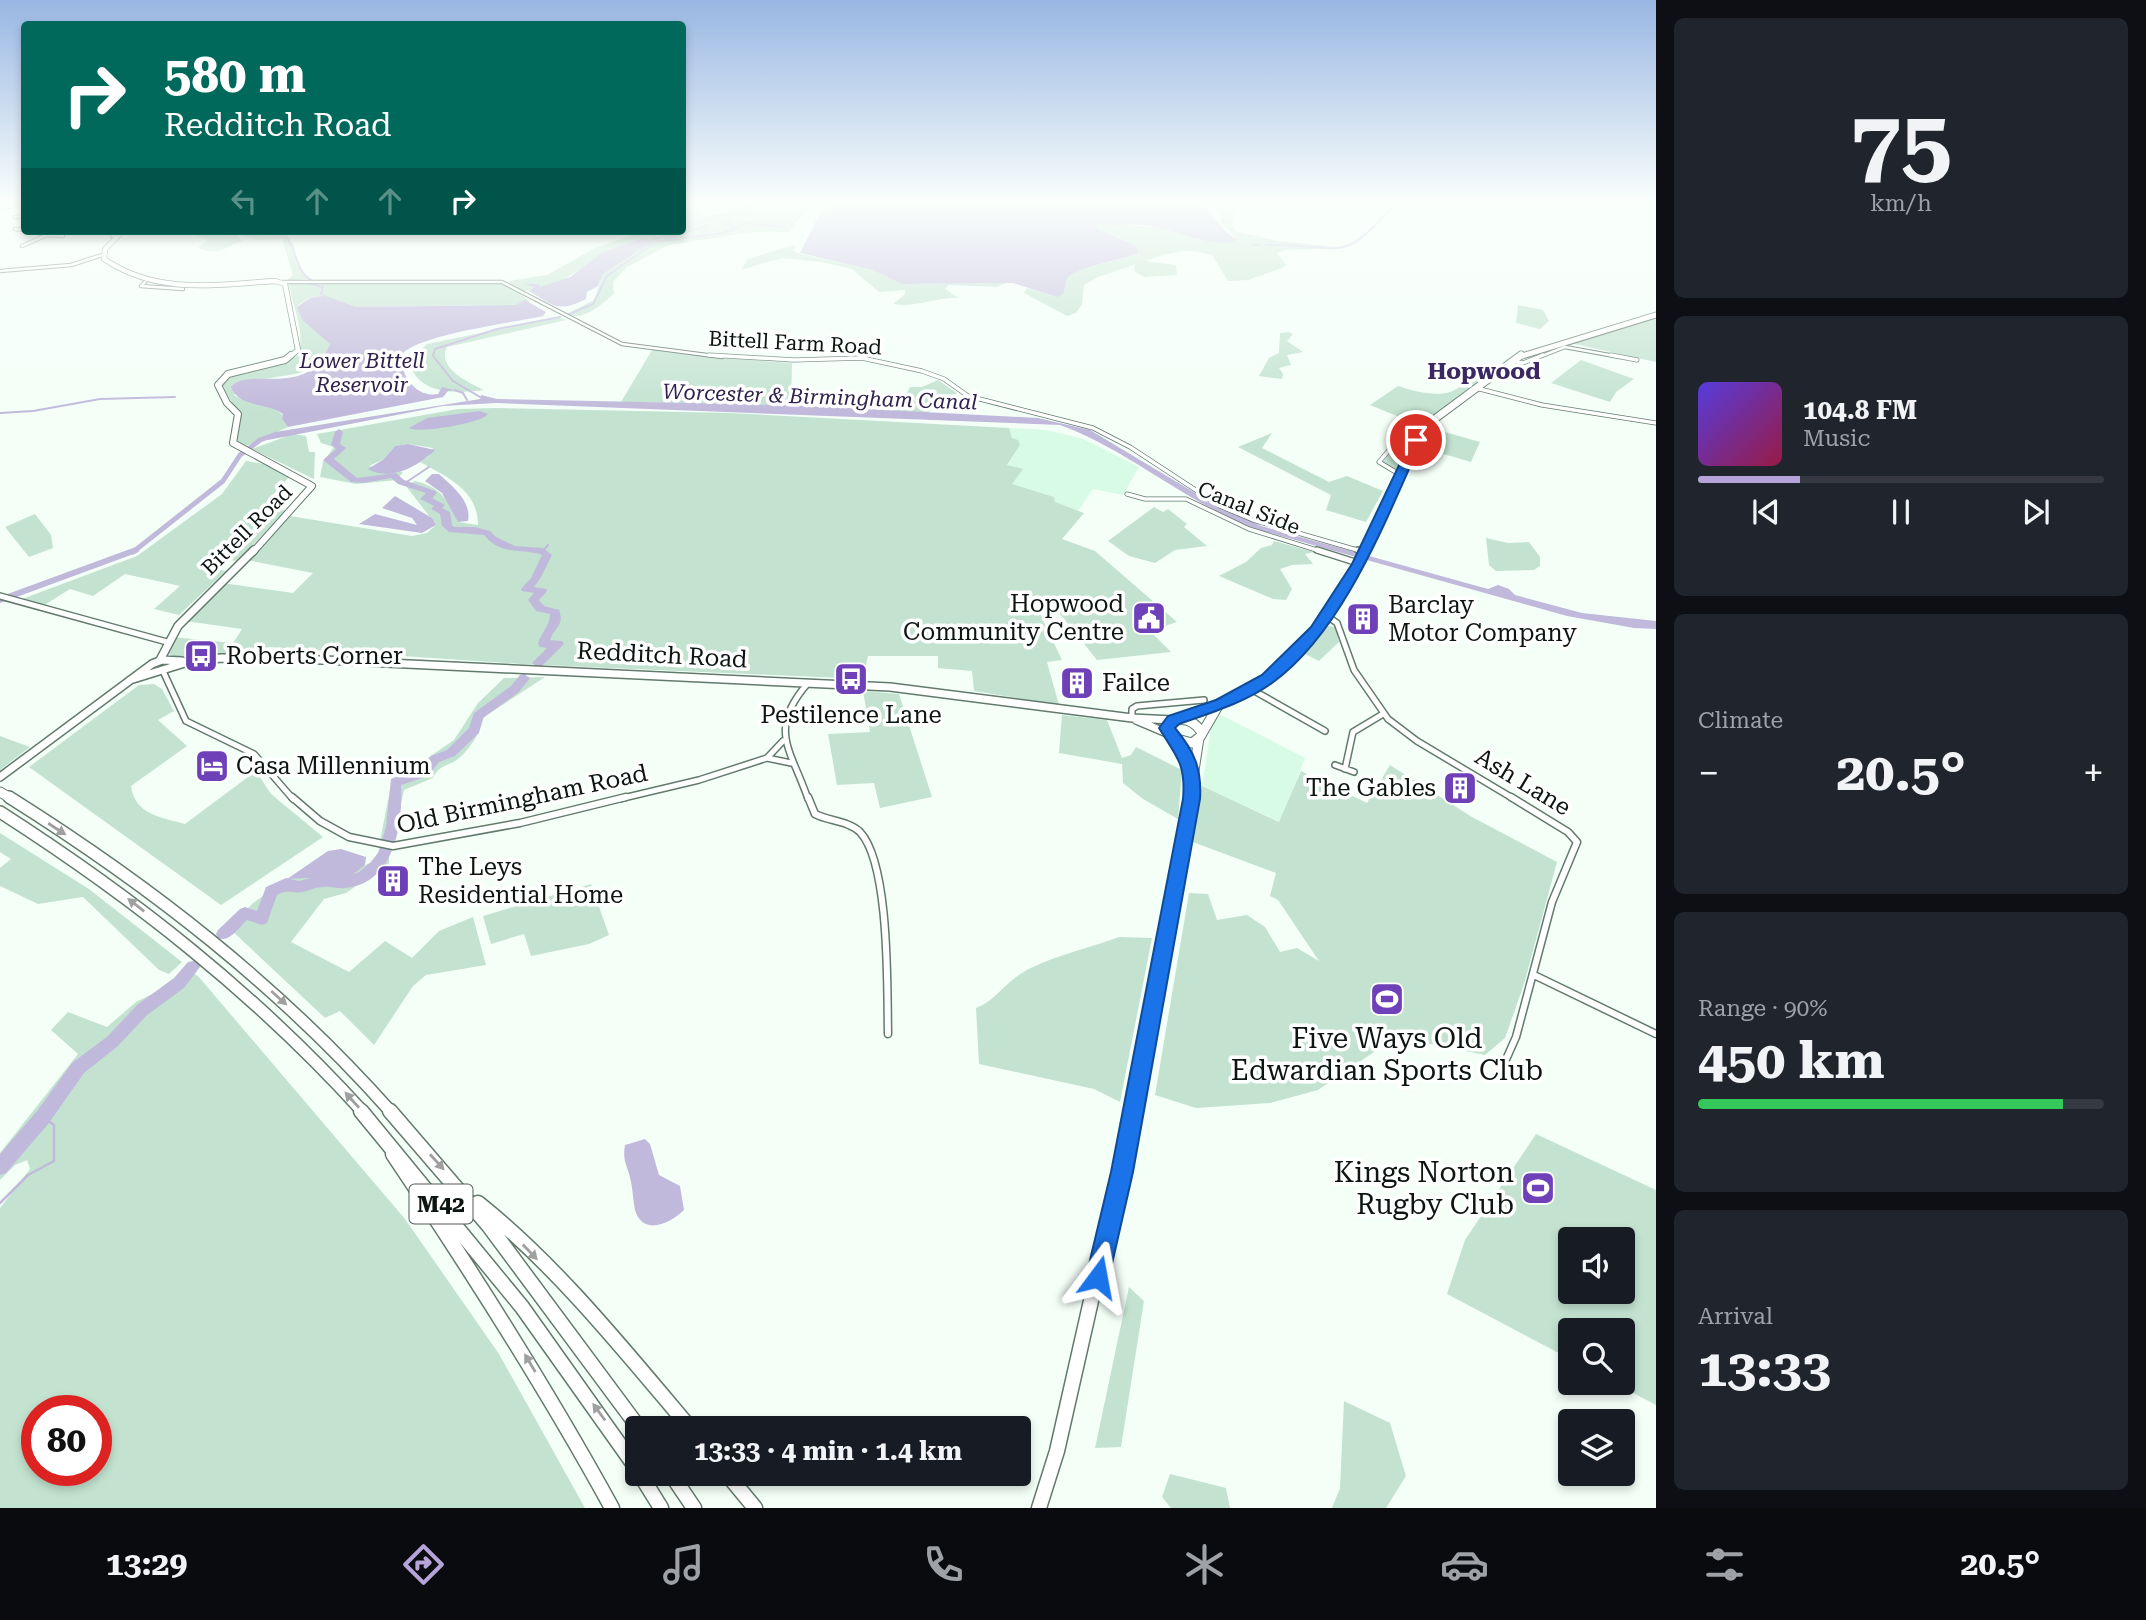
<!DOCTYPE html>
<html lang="en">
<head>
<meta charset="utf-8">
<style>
	:root { --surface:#171b24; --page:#20242c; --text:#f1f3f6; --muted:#9ea1a6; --line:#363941; --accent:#b6a3da }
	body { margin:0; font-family:"Roboto Serif",serif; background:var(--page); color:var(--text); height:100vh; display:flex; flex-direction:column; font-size:26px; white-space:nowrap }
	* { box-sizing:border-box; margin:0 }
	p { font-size:23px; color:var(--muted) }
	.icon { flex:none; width:38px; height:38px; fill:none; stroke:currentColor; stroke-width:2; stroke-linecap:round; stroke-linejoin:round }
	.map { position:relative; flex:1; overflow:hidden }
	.sheet { display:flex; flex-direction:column; gap:18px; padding:18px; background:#0d0f14; width:490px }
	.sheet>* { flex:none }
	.top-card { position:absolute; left:21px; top:21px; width:665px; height:214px; border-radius:7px; box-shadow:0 4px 10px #0003; background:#00695c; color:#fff; overflow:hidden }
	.tools { position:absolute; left:1558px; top:1227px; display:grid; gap:14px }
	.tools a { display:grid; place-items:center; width:77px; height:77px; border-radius:7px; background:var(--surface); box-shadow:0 4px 10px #0003; font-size:35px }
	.speed { position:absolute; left:21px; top:1395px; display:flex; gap:14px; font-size:35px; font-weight:700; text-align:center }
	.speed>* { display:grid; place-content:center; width:91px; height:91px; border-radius:50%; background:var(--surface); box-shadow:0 4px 10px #0003; line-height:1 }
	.speed .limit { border:10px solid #d22; background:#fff; color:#111 }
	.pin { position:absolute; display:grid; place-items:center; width:60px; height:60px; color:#fff; margin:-30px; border:4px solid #fff; border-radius:50%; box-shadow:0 2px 7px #0007 }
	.me { position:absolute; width:77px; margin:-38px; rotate:13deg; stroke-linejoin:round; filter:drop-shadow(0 0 5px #0008) }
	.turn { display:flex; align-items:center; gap:24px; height:147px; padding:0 28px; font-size:32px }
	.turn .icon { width:91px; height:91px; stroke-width:2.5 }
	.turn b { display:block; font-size:49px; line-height:60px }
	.lanes { display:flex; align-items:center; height:66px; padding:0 28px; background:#0003; justify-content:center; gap:35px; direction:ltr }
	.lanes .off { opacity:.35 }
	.big { font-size:52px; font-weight:700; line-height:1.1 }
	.sheet .tile { flex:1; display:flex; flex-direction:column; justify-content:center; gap:10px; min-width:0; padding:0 24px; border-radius:10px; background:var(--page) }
	.sheet .dial { align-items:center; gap:0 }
	.dial b { font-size:91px; line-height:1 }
	.song { display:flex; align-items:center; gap:21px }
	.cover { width:84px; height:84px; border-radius:10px; background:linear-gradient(135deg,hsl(250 70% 55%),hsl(340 70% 35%)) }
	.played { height:7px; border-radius:4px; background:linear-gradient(90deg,var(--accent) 25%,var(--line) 25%) }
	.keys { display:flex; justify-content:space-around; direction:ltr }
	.heat { display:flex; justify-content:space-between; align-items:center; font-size:38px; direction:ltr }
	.charge { height:10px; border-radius:5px; background:linear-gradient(90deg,#34c759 90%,var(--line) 0) }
	.trip { position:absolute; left:625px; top:1416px; width:406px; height:70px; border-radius:7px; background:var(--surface); box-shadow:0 4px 10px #0003; font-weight:700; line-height:70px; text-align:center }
	.dock { display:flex; height:112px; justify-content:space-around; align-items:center; background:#090b0e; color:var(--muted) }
	.dock .icon { width:49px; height:49px }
	.dock .active { color:var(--accent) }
	.dock b { font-size:32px; color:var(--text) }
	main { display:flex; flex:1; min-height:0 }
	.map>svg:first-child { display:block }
	.built { fill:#d8fbe6 }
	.green { fill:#c3e3d0; fill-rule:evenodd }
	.water { fill:#c1b9db }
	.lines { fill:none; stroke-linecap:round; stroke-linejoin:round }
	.stream-far1 { stroke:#c1b9db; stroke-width:2 }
	.stream { stroke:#c1b9db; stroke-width:2.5 }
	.canal-far1 { stroke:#c1b9db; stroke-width:5 }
	.canal { stroke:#c1b9db; stroke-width:6 }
	.river { fill:#c1b9db; fill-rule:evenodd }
	.street-far3-casing { stroke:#627a6c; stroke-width:4.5 }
	.street-far2-casing { stroke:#627a6c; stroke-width:5 }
	.street-far1-casing { stroke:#627a6c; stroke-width:8 }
	.street-casing { stroke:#627a6c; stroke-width:9 }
	.secondary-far2-casing { stroke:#627a6c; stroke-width:6 }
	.secondary-far1-casing { stroke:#627a6c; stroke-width:8 }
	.secondary-casing { stroke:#627a6c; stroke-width:10 }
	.highway-far4-casing { stroke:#627a6c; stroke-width:7 }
	.highway-far3-casing { stroke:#627a6c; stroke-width:9 }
	.highway-far2-casing { stroke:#627a6c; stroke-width:11 }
	.highway-far1-casing { stroke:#627a6c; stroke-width:14 }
	.highway-casing { stroke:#627a6c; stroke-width:17 }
	.street-far3 { stroke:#fff; stroke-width:2.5 }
	.street-far2 { stroke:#fff; stroke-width:3.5 }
	.street-far1 { stroke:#fff; stroke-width:5 }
	.street { stroke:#fff; stroke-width:6 }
	.secondary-far2 { stroke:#fff; stroke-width:4.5 }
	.secondary-far1 { stroke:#fff; stroke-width:6 }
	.secondary { stroke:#fff; stroke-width:7 }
	.highway-far4 { stroke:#fff; stroke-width:5 }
	.highway-far3 { stroke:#fff; stroke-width:7 }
	.highway-far2 { stroke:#fff; stroke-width:9 }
	.highway-far1 { stroke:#fff; stroke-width:11 }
	.highway { stroke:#fff; stroke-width:14 }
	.oneway { fill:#9ea19f }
	.route { fill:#1a73e8; stroke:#114b97; stroke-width:2 }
	.labels { text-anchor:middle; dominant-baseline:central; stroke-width:7; stroke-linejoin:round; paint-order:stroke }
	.far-street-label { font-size:21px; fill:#0c1510; stroke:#fff }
	.far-water-label { font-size:21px; font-style:italic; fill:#2f204d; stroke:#fff }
	.far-quarter-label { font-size:23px; font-weight:bold; fill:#3b2762; stroke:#fff }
	.shield { fill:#fff; stroke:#555b58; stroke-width:2 }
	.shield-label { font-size:23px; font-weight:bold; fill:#0c1510 }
	.poi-label { font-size:24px; fill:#0c1510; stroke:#fff; text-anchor:start }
	.street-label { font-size:24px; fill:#0c1510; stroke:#fff }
	.near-poi-label { font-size:28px; fill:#0c1510; stroke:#fff }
</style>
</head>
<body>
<main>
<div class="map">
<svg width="1656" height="1508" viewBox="0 0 1656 1508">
	<rect width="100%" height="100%" fill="#f4fff8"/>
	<!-- built -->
	<path class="built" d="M 1009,428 L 1047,430 L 1083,439 L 1139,467 L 1123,495 L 1093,489 L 1078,511 L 1054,502 L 1054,497 L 1011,484 L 1007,466 L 1020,445 L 1012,438 Z
		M 1221,715 L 1305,758 L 1280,822 L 1202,786 L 1212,722 Z"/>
	<!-- green -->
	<path class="green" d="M 683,202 L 693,202 L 706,216 L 726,213 L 748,202 L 829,202 C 811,207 798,215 790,232 L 752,232 L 669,245 L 627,267 L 613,282 L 614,294 C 602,304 583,322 567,314 L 594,300 L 603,274 L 654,240 L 603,252 L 594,261 L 554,285 L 524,291 L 509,283 L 509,281 L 547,275 L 595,248 L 629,236 L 650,231 L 682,231 Z
		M 1208,202 L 1238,205 L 1232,224 L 1237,232 L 1279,241 L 1348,248 L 1285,250 L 1277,253 L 1286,265 L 1282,268 L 1248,280 L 1228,281 L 1213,256 C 1190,246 1168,253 1146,261 L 1176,265 L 1177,275 L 1144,277 L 1135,272 L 1134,265 L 1098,277 L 1084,285 L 1082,304 L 1076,313 L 1067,316 L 1024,293 L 1027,288 L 1057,297 C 1064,289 1065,281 1072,274 C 1082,266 1121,261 1138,253 C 1128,238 1109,238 1096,226 L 1100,224 L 1160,227 L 1198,240 L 1238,240 L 1221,223 L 1220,213 Z
		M 187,231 L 288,232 L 285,235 L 294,245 L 297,264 L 307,278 L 312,278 L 286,281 L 293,275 L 282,239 L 257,240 L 235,233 L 242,241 C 226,246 220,257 198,248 L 208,240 Z
		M 793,245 L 796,246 L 793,250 L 797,253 L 872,270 L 902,284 L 1006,283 L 997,287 L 949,285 L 945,289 L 958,298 C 936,297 915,308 893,304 L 905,294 L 905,290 L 879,292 L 852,269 L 822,262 L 781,258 L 741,270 L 748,259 Z
		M 292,283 L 502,283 L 530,301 L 516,305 L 356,307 L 324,296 L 309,298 L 297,306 L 302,320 L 331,344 C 316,379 290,373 259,380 C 251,382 242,390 234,395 C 250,405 268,403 283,415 L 282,419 L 288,427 L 244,447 L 236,442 L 241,418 L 222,385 L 227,377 L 298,355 C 306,336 293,305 289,285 Z
		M 1518,305 L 1543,310 L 1549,321 L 1540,329 L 1516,323 Z
		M 559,317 L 566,320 L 447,347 C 436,368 470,383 484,390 C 455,394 416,395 409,360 L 427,344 Z
		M 1656,319 L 1656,362 L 1570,343 Z
		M 1289,332 L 1293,334 L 1287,341 L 1303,352 L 1287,355 L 1291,365 L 1279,368 L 1283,374 L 1282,379 L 1259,376 L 1269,358 L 1279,353 L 1280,333 Z
		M 657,349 L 719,358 L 792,363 L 791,405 L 621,402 L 652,350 Z
		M 1581,360 L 1634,379 L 1616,392 L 1610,402 L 1551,383 Z
		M 1469,373 L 1482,378 C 1443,410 1421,426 1395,471 L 1382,463 L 1414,423 L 1370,405 L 1398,386 C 1417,392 1447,401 1463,384 L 1456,380 Z
		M 938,380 L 957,393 L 927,413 L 884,410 L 890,393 L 906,395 L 910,387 L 922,387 Z
		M 495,408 L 730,413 L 1009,428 L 1012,438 L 1018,440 L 1020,445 L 1007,465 L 1023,469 L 1012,484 L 1054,497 L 1055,502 L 1084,513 L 1062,539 L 1095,551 L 1177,622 L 1150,631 L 1171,652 L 1097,660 L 1048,599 L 1035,603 L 1062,660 L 1047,662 L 1059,705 L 974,691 L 972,671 L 938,668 L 938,656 L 868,656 L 863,679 L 521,664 L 269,647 L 261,654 L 177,657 L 168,654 L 166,650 L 172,637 L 233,643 L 242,629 L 185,621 L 222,583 L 293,593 L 313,573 L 247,560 L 290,516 L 412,536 L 427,533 L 436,525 L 406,486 L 415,481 C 440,487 449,500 458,522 L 478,525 C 478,490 447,477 420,462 L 429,456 L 433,448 L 408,444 L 395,446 L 384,459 L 369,466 L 403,472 L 397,480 L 356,484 L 320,477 L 323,462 L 334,447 L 321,443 L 317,434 L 458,409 Z
		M 1434,429 L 1480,442 L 1471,462 L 1440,453 L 1438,460 L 1430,462 L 1414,458 L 1423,438 Z
		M 1272,433 L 1262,448 L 1329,482 L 1347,476 L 1383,491 L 1366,522 L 1326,510 L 1331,495 L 1238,447 Z
		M 293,434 L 306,436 L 309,452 L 315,452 L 314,479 L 252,449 Z
		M 246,461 L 264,464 L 289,477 L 262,507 L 288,511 L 237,561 L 204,557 L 196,565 L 226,571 L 179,615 L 154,609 L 180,586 L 125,574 L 93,596 L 70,589 L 43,606 L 22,599 L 137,556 L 222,494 Z
		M 1154,507 L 1163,512 L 1168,509 L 1187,524 L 1184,527 L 1207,546 L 1175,550 L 1155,563 L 1129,556 L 1108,541 Z
		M 35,514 L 51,535 L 53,548 L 29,557 L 5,527 Z
		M 1486,538 L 1508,543 L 1529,542 L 1540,557 L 1540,566 L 1534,570 L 1496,571 L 1489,565 Z
		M 1274,541 L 1314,552 L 1305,554 L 1313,564 L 1292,565 L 1280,569 L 1292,589 L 1286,600 L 1273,599 L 1219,576 L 1246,562 L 1261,548 L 1272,545 Z
		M 1328,626 L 1335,627 L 1339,642 L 1319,661 L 1305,654 Z
		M 545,677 L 484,717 C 480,733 469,752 455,761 C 444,767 439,766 433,778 L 404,790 L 393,840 L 380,841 L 393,775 L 410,770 L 454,740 L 478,703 L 504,678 Z
		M 154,684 L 162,689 L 174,711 L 158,720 L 187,746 L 131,786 C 135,815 161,817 185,824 L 256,771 L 271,794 L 323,837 L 221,905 L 29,767 L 139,685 Z
		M 863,691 L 899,694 L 932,797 L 880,808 L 874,783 L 837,785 L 828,734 L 870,732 Z
		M 1062,715 L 1107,720 L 1122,758 L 1131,755 L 1136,747 L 1182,770 L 1178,819 L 1143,799 L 1123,783 L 1122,764 L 1059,753 Z
		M 0,736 L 30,747 L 0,770 Z
		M 1390,765 L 1472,817 L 1557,862 L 1524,984 L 1505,1038 L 1485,1055 L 1396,1037 L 1318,1090 L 1270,1103 L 1196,1108 L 1155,1095 L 1189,893 L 1208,894 L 1217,920 L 1247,915 L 1265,927 L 1280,952 L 1297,948 L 1319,961 L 1278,900 L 1270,896 L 1276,873 L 1190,841 L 1202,786 L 1279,822 L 1301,771 L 1367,803 Z
		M 0,833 L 89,889 L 182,962 L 169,974 L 159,970 L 83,897 L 38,904 L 0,886 L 0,868 L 11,859 L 0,852 Z
		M 389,855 L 389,863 L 346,893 L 324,899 L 291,942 L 349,972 L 385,941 L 412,958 L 439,931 L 473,917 L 486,965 L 426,975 L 413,986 L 374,1045 L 340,1011 L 325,1018 L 229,928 L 253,903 L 287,879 L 346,873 Z
		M 591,884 L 609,935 L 589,944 L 531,956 L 524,934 L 491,944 L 483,916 Z
		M 1119,937 L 1152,938 L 1120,1102 L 1094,1089 L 979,1064 L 976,1008 C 994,1002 1005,983 1022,973 C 1048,957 1090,948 1119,937 Z
		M 187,970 L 198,976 L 405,1219 L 499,1354 L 585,1508 L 0,1508 L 0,1208 L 30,1169 L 27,1160 L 15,1165 L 0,1180 L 0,1153 L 78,1054 L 51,1030 L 68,1012 L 107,1027 L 136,1002 L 170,985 ZM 37,1410 L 96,1410 L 96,1470 L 37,1470 Z
		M 1536,1134 L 1656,1190 L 1656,1405 L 1614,1383 L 1622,1382 L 1622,1330 L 1570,1330 L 1570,1359 L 1447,1294 L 1465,1240 ZM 1570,1239 L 1622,1239 L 1622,1292 L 1570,1292 Z
		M 1129,1287 L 1144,1301 L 1121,1447 L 1095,1448 Z
		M 1344,1401 L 1390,1423 L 1406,1476 L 1386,1508 L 1332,1508 L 1340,1488 Z
		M 1170,1474 L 1226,1488 L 1230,1508 L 1171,1508 L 1162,1497 Z"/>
	<!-- water -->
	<path class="water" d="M 841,202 L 1197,202 C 1215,211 1221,233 1239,240 C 1206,250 1177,228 1144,225 C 1129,223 1114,227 1100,224 L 1096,226 L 1100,230 L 1136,246 L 1138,253 C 1121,261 1077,266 1068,278 C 1065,283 1065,289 1063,294 L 1057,297 L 1013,283 L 902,284 L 872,270 L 800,253 L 820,213 Z
		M 640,239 L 655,240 L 603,274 L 598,286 L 587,292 L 586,299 C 558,313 554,306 529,291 L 534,287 L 524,284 L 539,284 L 540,287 L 570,277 L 603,252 Z
		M 321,294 L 356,307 L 516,305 L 525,300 L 546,312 L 543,316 C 513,323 418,334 401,355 C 401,376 416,398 438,394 L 442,387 L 455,390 L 448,391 L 443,397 L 288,427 L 282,419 L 283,414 C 267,402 239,408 231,387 C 250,365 308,401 330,344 L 302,320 L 297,307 L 310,298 L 323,296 Z
		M 481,395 L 497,399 L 791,405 L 1038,418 L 1090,430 L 1212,503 L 1261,526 L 1488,589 L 1498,585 L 1509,589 L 1515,595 L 1582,613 L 1656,621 L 1656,629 L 1634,628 L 1567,616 L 1259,530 C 1188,505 1131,451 1060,425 L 496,403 L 443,406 L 268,440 L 272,433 L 281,431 L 480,399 Z
		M 480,411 L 488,414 C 483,423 417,434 409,428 L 427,418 Z
		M 408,444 L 435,450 C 419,466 390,482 368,469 L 384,459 L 395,446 Z
		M 432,474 L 439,474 C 452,486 472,501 468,521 L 458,522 L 442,493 L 425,481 Z
		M 395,496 L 432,518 L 436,525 L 422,533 L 359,524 L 375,514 L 417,525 L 412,518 L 382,508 Z
		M 341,849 L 366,857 L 365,865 L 351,876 L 287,879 L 328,851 Z
		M 645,1139 L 650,1144 L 659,1175 L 680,1186 L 684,1210 C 671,1223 643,1237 635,1210 C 633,1201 633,1191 631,1182 C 628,1165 622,1163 625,1145 Z"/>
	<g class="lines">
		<!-- stream-far1 -->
		<path class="stream-far1" d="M 682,205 L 693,222
			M 688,224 L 728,214 L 749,203
			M 733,228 L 727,221 L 755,202
			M 682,230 L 691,227
			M 289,231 L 285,235 C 298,251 295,270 311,280
			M 667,238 L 706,226
			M 654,239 L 679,231
			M 1252,245 L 1260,245
			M 1266,245 C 1342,243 1340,269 1396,202
			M 308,283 L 323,287 L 321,294
			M 567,315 L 593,304 L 607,276 L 655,242 L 723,233 L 747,223 L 785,227
			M 455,390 L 463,393 L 467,400
			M 480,397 L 453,381 L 433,356 L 435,349 L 497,329 L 560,317
			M 0,413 L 33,411 L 100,399 L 175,397
			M 405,483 L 429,467
			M 543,551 L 548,545"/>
		<!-- stream -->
		<path class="stream" d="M 0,1203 L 28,1175 L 54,1161 L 54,1125 L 43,1117"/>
		<!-- canal-far1 -->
		<path class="canal-far1" d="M 133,552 L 223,481 L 240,455 L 260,440 L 277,434"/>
		<!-- canal -->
		<path class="canal" d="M 0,600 L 136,550"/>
		<!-- river -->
		<path class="river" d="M 339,429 L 343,432 L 340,444 L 346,448 L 334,459 L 357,478 L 396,473 L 404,480 L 435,491 L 437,493 L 432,498 L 445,505 L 442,508 L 450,512 L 452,525 L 454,527 L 475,527 L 490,531 L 496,537 L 515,546 L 543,548 L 552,555 L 540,579 L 534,587 L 546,589 L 547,591 L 539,600 L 544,606 L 559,610 C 565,626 554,627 550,640 L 562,641 L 564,644 L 542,666 L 538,667 L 532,663 L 547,648 L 540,647 L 538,644 C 541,632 550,626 550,614 L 536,611 L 528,600 L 534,593 L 522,591 L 521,589 L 531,578 L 542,555 C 521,548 501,556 484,535 L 449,532 L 442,526 L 440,514 L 431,509 L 434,506 L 420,499 L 426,493 L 398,484 L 391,478 L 363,483 L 351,482 L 323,460 L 336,449 L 331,445 L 335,432 Z
			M 524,674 L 530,678 L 519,692 L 483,718 L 479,733 L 455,756 L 439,762 L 428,776 L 401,785 C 403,823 395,884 345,888 C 338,889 331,886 324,887 C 316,887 310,890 303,892 C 290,894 290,888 277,895 L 267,923 L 262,925 L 247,920 C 239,927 230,943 218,938 L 216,934 L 218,930 L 240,909 L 245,907 L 257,911 L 266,887 L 286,878 L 299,881 L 322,875 L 348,876 L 359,872 L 370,863 L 378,853 L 386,827 L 391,779 L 420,770 L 431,756 L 447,750 L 469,728 L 474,713 L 511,686 L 520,675 Z
			M 193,961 L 198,962 L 200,967 L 184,988 L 147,1015 L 118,1046 L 84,1073 L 49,1123 L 6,1173 L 0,1175 L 0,1154 L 37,1111 L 72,1063 L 108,1036 L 137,1005 L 174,978 L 188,962 Z"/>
		<!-- street-far3 casing -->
		<g class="street-far3-casing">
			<path id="street-far3" d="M 15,217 L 24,216
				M 15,229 L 24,230
				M 28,231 L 38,233
				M 47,235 L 63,236
				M 117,236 L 112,236 L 118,231
				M 22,246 L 47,235 L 38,233 L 42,231
				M 0,271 L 71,265 L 102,255
				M 145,282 L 141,286 L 183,289
				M 283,282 L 502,282 L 622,344 L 722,357
				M 1539,357 L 1565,347 L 1620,357"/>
		</g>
		<!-- street-far2 casing -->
		<g class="street-far2-casing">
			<path id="street-far2" d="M 709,355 L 794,360 L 862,358 L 922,371 L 944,379 L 968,396 L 1093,428 L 1130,447 L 1220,506 L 1253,520 L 1364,552
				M 1611,355 L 1637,360
				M 1512,361 L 1523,363 L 1543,355
				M 1476,388 L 1542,405 L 1656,423
				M 1399,474 L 1379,462 L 1414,421 L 1429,425
				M 1127,494 L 1145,499 L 1186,499 L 1249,529 L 1323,552"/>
		</g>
		<!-- street-far1 casing -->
		<g class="street-far1-casing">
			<path id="street-far1" d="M 1317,550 L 1358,563
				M 1358,550 L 1364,552
				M 0,596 L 167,642
				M 1327,616 L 1337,623 L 1354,670 L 1388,719 L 1417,741 L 1514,799
				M 163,671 L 186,721 L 254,754 L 293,799
				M 808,683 C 767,730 791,749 808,799
				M 1251,689 L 1325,731
				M 1132,718 L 1132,709 L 1137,706 L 1204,700
				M 767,758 L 791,763
				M 1335,765 L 1354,772
				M 1345,769 L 1353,732 L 1383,714
				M 619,799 L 699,780 L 767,758 L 783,741"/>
		</g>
		<!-- street casing -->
		<g class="street-casing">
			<path id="street" d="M 292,797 L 320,821 L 349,837 L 393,846 L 520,823 L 626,797
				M 808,797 L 815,814 C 828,821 849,821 860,832 C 890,864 887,989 888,1034
				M 1534,975 L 1656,1034
				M 1504,1064 L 1516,1037 L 1552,902 L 1577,842 L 1568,832 L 1511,797"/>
		</g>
		<!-- secondary-far2 casing -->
		<g class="secondary-far2-casing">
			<path id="secondary-far2" d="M 0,207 L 24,204
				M 123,231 L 105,249 L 104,259 C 157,295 215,285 275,281 L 285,284 L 298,350 L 289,357"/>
		</g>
		<!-- secondary-far1 casing -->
		<g class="secondary-far1-casing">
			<path id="secondary-far1" d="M 253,552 L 312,486 L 233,443 L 238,414 L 227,403 L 218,385 L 228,374 L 285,360 L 291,355"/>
		</g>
		<!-- secondary casing -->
		<g class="secondary-casing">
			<path id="secondary" d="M 160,660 L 178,626 L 254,550
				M 130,680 L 188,662 L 221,658 L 324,660 L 890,687 L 1132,718 L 1173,720
				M 1136,720 L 1169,734
				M 0,777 L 152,664 L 162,660 L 182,661"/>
		</g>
		<!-- highway-far4 casing -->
		<g class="highway-far4-casing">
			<path id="highway-far4" d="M 1519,357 L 1656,315"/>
		</g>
		<!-- highway-far3 casing -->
		<g class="highway-far3-casing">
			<path id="highway-far3" d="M 1363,552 L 1416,440 L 1432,421 L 1521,355"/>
		</g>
		<!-- highway-far2 casing -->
		<g class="highway-far2-casing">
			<path id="highway-far2" d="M 1180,718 C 1201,710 1225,703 1245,692 C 1299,662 1338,605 1364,550
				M 1201,731 C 1193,720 1182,716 1169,723 L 1167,728 L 1177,739 L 1192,743 L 1200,737 L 1218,706
				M 1174,739 C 1191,758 1194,774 1190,799
				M 1193,777 L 1199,738
				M 0,792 L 12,799"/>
		</g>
		<!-- highway-far1 casing -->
		<g class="highway-far1-casing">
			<path id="highway-far1" d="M 9,797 C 152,887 279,986 391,1112
				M 0,812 C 134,898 256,994 363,1112
				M 1133,1112 L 1190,797"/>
		</g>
		<!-- highway casing -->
		<g class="highway-casing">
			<path id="highway" d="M 361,1111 L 522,1307 L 637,1469
				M 390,1111 L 489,1226 L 639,1428
				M 393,1154 C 471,1270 545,1386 612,1508
				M 478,1203 C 558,1267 624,1350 690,1428
				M 640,1474 L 661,1508
				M 671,1474 L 694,1508
				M 727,1474 L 755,1508
				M 1039,1508 L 1057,1451 L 1134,1111"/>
		</g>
		<!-- street-far3 -->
		<use href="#street-far3" class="street-far3"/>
		<!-- street-far2 -->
		<use href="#street-far2" class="street-far2"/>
		<!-- street-far1 -->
		<use href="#street-far1" class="street-far1"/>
		<!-- street -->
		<use href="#street" class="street"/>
		<!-- secondary-far2 -->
		<use href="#secondary-far2" class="secondary-far2"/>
		<!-- secondary-far1 -->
		<use href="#secondary-far1" class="secondary-far1"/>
		<!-- secondary -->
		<use href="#secondary" class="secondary"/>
		<!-- highway-far4 -->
		<use href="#highway-far4" class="highway-far4"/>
		<!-- highway-far3 -->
		<use href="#highway-far3" class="highway-far3"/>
		<!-- highway-far2 -->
		<use href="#highway-far2" class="highway-far2"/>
		<!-- highway-far1 -->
		<use href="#highway-far1" class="highway-far1"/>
		<!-- highway -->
		<use href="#highway" class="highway"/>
	</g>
	<!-- one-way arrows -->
	<defs><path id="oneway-solid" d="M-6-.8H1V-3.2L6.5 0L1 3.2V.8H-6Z" transform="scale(1.75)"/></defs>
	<g class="oneway">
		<use href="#oneway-solid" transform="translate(57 829) rotate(33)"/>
		<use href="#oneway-solid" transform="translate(136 905) rotate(-142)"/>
		<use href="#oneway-solid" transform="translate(279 998) rotate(42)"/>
		<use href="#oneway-solid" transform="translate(352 1100) rotate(-132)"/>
		<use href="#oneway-solid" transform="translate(437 1162) rotate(48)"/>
		<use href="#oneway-solid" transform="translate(530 1252) rotate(46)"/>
		<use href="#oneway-solid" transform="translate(530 1363) rotate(-121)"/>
		<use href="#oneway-solid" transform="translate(599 1412) rotate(-126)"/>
	</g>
	<!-- sky -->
	<linearGradient id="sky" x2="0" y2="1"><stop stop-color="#98b6e3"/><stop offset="0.49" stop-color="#fafffc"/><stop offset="1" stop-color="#fafffc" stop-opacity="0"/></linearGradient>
	<rect width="1656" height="413" fill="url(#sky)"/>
	<!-- route -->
	<path class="route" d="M 1412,438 L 1422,440 C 1386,519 1344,631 1272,683 C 1244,703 1210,713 1179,724 L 1175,728 C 1194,751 1202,768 1200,799 L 1133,1172 L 1109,1277 L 1106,1286 L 1098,1289 L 1090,1286 L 1086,1277 L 1111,1172 L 1183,799 C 1186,763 1176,756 1159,728 L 1168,716 L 1216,700 L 1262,675 L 1311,627 L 1352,564 Z"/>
	<!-- icons -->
	<defs>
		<g id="civic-square" transform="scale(1.75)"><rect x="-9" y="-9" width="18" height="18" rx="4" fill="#6e41b8" stroke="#fff"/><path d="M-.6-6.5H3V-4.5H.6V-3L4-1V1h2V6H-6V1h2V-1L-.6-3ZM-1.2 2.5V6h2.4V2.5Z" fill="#fff"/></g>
		<g id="building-square" transform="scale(1.75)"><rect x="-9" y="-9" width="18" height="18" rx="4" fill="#6e41b8" stroke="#fff"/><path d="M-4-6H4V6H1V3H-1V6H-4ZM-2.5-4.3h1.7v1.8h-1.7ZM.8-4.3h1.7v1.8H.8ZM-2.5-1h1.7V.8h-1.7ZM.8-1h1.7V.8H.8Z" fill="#fff"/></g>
		<g id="bus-square" transform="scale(1.75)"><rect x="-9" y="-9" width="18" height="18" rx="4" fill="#6e41b8" stroke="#fff"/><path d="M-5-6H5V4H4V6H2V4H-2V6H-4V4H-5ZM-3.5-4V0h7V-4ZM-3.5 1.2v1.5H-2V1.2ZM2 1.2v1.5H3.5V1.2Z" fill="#fff"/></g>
		<g id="hotel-square" transform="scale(1.75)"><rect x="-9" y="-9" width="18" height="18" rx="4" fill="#6e41b8" stroke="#fff"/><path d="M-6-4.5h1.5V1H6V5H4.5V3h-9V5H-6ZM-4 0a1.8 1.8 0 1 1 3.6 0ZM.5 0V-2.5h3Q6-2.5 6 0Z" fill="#fff"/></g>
		<g id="stadium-square" transform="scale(1.75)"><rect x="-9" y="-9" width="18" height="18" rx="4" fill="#6e41b8" stroke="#fff"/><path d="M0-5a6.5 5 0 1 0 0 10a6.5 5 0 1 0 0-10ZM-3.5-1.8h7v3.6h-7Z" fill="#fff"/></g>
	</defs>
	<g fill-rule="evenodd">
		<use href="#civic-square" x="1149" y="618"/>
		<use href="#building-square" x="1363" y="619"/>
		<use href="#bus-square" x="201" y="656"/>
		<use href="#bus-square" x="851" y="679"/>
		<use href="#building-square" x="1077" y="683"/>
		<use href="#hotel-square" x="212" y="766"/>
		<use href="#building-square" x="1460" y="788"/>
		<use href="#building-square" x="393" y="881"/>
		<use href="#stadium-square" x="1387" y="999"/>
		<use href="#stadium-square" x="1538" y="1188"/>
	</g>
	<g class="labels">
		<!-- far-street labels -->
		<g class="far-street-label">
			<text transform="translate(795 343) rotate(3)">Bittell Farm Road</text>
			<text transform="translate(1249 508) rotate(22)">Canal Side</text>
			<text transform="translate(247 530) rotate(-45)">Bittell Road</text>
		</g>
		<!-- far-water labels -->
		<g class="far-water-label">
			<text x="362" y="361">Lower Bittell<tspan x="362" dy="24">Reservoir</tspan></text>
			<text transform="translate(820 397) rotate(2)">Worcester &amp; Birmingham Canal</text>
		</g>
		<!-- far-quarter labels -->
		<g class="far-quarter-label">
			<text x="1484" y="371">Hopwood</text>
		</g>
		<!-- shield labels -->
		<rect class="shield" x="409.5" y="1184.5" width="63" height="39" rx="5"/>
		<g class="shield-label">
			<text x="441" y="1204">M42</text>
		</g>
		<!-- poi labels -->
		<g class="poi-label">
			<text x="1124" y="604" text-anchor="end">Hopwood<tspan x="1124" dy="28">Community Centre</tspan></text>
			<text x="1388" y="605">Barclay<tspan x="1388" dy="28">Motor Company</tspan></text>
			<text x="226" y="656">Roberts Corner</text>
			<text x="1102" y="683">Failce</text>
			<text x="851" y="715" text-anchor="middle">Pestilence Lane</text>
			<text x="236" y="766">Casa Millennium</text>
			<text x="1436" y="788" text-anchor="end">The Gables</text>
			<text x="418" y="867">The Leys<tspan x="418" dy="28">Residential Home</tspan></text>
		</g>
		<!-- street labels -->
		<g class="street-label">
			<text transform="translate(662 655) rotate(3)">Redditch Road</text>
			<text transform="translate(1523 782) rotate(31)">Ash Lane</text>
			<text transform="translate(522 799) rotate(-12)">Old Birmingham Road</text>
		</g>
		<!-- near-poi labels -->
		<g class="near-poi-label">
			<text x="1387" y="1038">Five Ways Old<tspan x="1387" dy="32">Edwardian Sports Club</tspan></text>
			<text x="1514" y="1172" text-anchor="end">Kings Norton<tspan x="1514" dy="32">Rugby Club</tspan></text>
		</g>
	</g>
</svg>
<div class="tools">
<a><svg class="icon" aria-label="sound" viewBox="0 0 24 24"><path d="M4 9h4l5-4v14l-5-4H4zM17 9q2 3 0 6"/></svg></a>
<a><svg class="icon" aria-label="search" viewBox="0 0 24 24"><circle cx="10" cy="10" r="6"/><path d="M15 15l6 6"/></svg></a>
<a><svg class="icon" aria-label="layers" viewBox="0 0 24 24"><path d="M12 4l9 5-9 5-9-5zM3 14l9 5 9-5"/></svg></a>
</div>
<div class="speed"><div class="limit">80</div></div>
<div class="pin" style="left:1416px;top:440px;background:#d93025"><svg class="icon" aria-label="arrive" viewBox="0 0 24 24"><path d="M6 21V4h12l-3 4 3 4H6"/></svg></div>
<svg class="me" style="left:1098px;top:1277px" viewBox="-20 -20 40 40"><path d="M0-17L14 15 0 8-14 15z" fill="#1a73e8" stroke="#fff" stroke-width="4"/></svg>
<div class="trip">13:33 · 4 min · 1.4 km</div>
<div class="top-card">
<div class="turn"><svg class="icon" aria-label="right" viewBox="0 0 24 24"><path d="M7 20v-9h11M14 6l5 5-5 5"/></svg><div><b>580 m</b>Redditch Road</div></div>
<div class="lanes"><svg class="icon off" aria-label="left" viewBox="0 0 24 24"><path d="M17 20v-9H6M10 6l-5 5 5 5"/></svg><svg class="icon off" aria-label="ahead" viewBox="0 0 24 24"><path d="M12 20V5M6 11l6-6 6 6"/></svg><svg class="icon off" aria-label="ahead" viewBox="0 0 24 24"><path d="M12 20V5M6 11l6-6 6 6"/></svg><svg class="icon" aria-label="right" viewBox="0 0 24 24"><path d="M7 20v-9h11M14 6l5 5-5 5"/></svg></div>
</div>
</div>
<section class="sheet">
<div class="tile dial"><b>75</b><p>km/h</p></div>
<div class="tile">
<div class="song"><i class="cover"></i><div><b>104.8 FM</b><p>Music</p></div></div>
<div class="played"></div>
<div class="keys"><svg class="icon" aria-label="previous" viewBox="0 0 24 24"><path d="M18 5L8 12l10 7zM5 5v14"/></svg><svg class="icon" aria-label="pause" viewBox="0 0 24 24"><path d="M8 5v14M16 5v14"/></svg><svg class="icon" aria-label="next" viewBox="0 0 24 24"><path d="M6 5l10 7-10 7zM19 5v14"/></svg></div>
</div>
<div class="tile"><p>Climate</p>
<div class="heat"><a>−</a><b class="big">20.5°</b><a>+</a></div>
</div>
<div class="tile"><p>Range · 90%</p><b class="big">450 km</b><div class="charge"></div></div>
<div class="tile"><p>Arrival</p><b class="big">13:33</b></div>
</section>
</main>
<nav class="dock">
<b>13:29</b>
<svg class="icon active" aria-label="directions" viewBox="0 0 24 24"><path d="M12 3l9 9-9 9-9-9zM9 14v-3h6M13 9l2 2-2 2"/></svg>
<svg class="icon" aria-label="music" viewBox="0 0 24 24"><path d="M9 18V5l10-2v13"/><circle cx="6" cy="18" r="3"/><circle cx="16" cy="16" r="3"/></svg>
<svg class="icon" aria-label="phone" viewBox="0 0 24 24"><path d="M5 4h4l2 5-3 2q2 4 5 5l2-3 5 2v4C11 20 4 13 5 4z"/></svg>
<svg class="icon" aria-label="climate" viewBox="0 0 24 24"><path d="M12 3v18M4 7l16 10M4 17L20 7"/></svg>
<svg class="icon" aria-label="car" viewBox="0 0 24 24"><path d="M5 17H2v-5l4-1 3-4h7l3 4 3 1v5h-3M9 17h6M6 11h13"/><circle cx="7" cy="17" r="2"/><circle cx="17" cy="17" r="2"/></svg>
<svg class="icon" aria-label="filters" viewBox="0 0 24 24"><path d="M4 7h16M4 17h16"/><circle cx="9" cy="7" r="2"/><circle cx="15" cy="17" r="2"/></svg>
<b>20.5°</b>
</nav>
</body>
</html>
